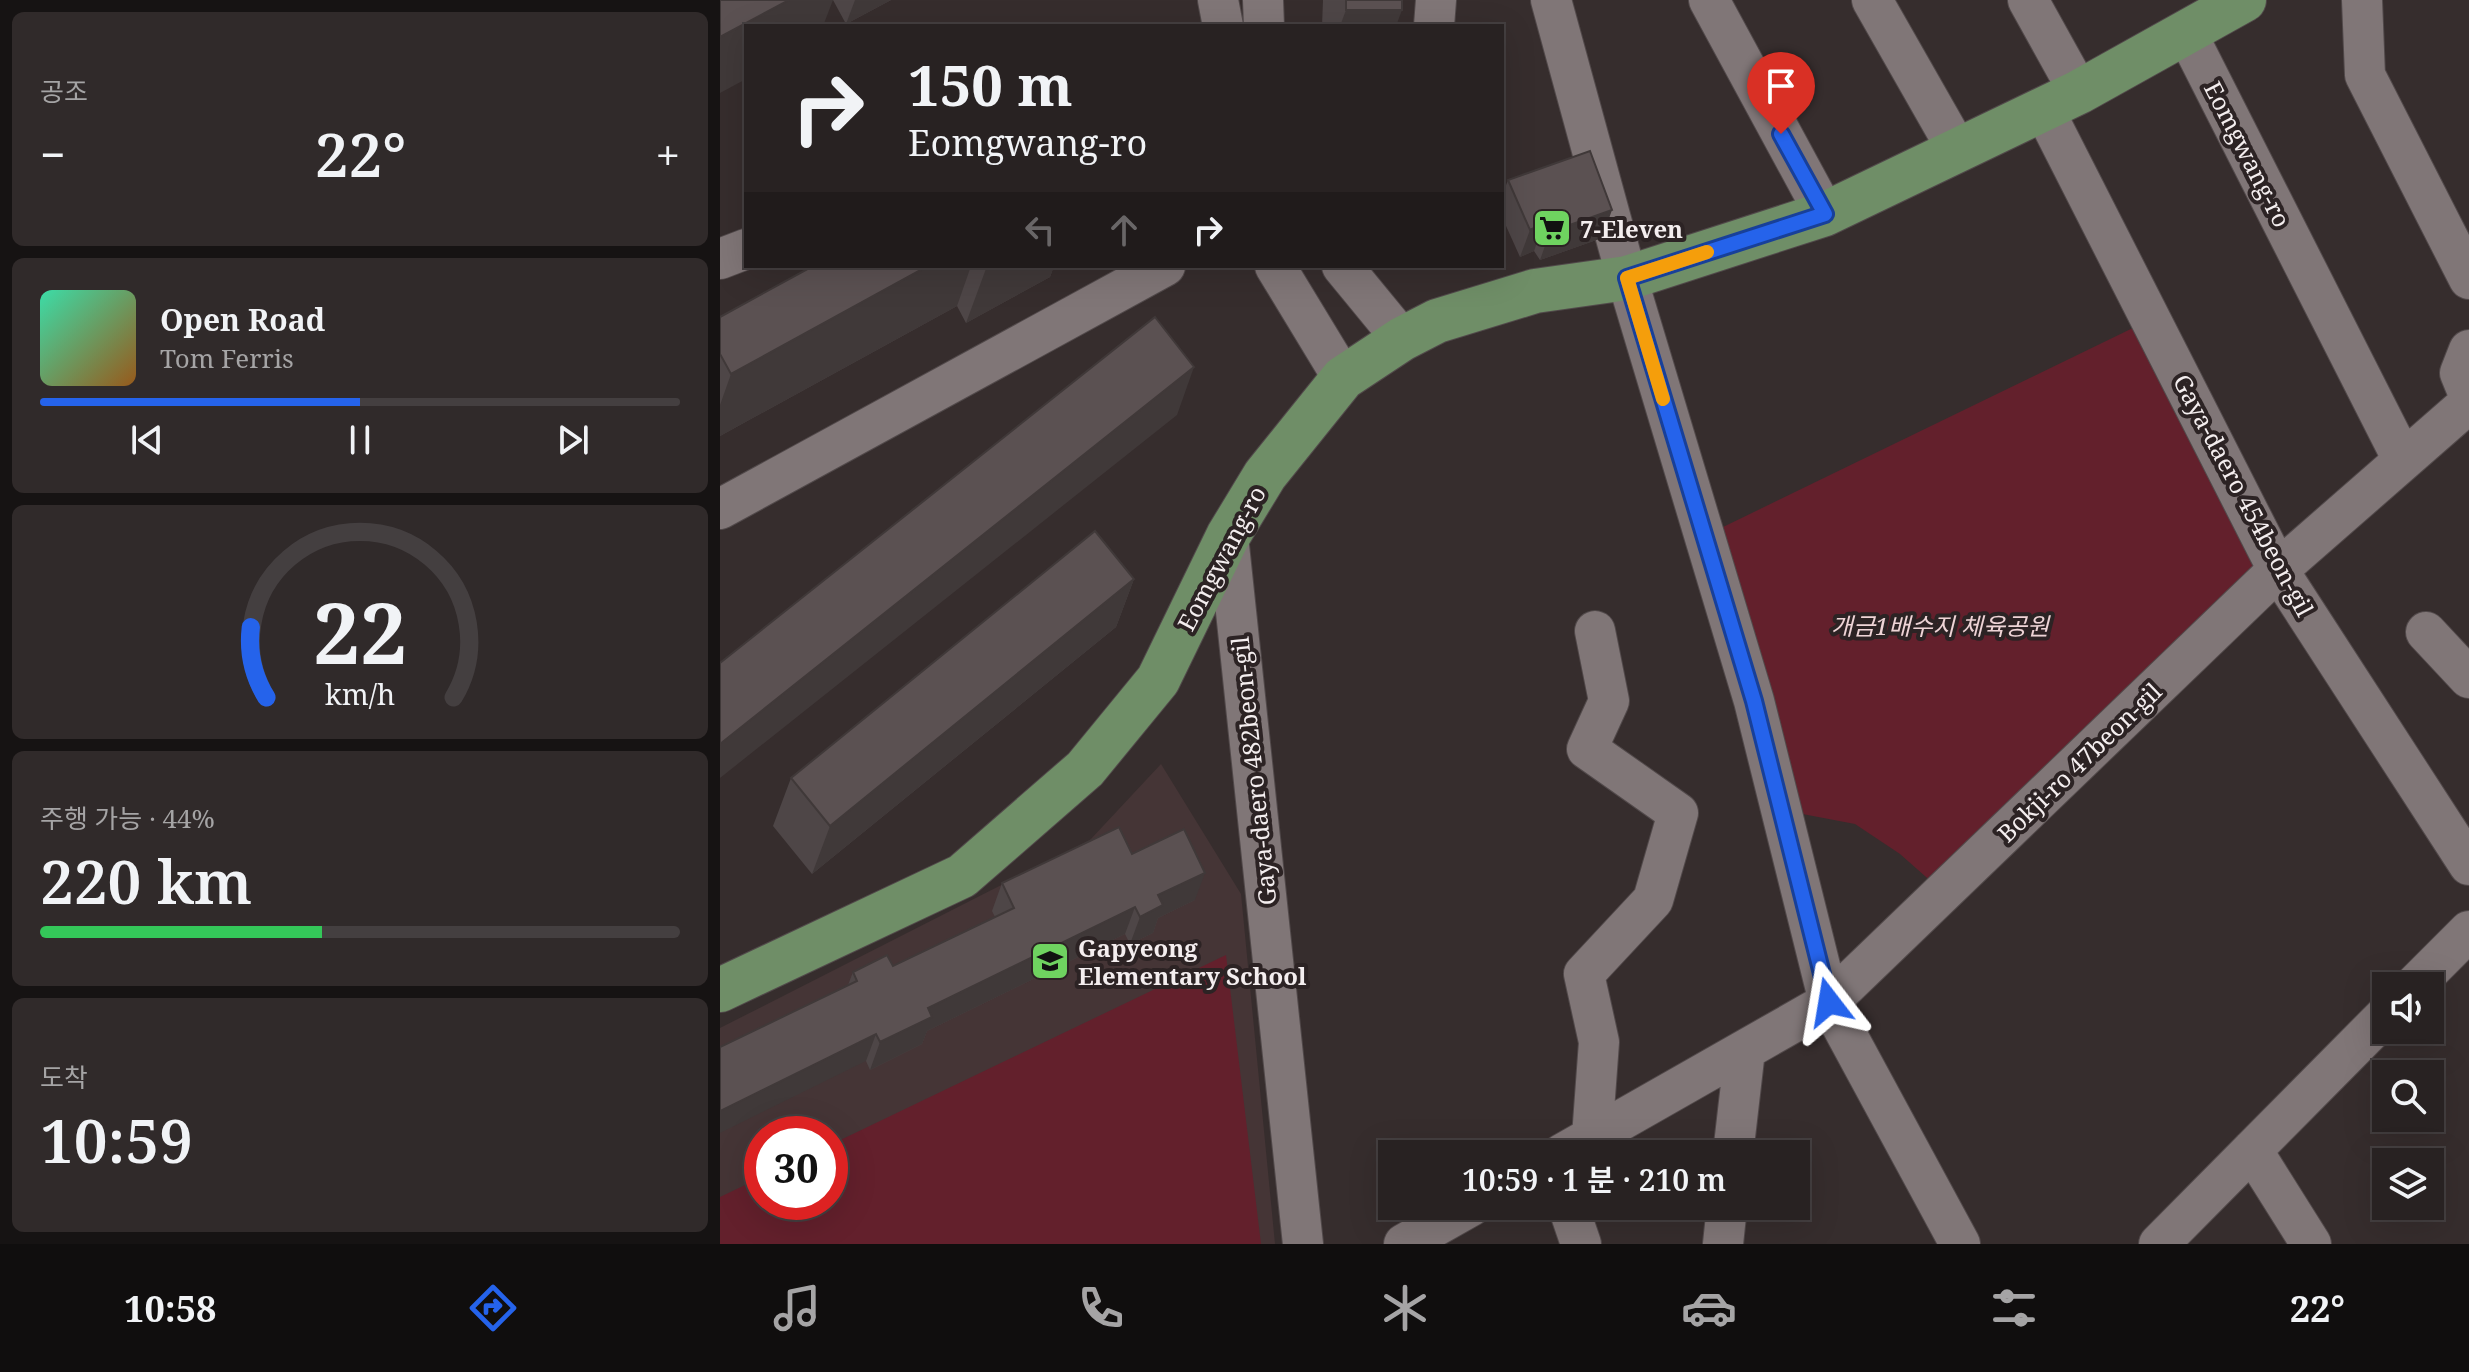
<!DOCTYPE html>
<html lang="ko">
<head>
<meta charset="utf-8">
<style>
	:root { --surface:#282222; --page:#302a2a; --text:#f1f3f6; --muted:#a5a4a5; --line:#443f40; --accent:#2563eb }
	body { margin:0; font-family:"Noto Serif","Noto Sans KR",serif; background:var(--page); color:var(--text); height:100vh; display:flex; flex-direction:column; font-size:30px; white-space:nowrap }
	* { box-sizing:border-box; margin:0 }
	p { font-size:26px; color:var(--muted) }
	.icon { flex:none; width:44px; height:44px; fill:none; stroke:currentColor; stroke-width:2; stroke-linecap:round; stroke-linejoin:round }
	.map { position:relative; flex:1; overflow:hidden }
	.side { display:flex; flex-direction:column; gap:12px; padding:12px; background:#161313; width:720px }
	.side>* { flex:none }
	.banner { position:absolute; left:24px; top:24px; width:760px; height:244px; border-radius:0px; box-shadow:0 8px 32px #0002,0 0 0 2px var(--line); background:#282222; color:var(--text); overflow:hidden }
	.buttons { position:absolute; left:1652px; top:972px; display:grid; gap:16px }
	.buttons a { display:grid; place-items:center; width:72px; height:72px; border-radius:0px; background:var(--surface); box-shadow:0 8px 32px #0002,0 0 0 2px var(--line); font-size:40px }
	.speed { position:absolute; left:24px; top:1116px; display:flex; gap:16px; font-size:40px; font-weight:700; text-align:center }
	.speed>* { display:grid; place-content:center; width:104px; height:104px; border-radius:50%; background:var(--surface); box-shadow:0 8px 32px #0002,0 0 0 2px var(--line); line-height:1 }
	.speed .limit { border:12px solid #d22; background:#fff; color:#111 }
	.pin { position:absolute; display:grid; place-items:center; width:68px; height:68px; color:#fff; margin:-82px -34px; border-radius:50% 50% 50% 0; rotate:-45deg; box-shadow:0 0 8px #0007 }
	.pin .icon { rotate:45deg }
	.me { position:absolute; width:88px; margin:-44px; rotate:346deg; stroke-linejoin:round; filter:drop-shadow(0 0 6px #0008) }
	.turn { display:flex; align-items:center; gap:28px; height:168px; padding:0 32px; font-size:36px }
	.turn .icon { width:104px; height:104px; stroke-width:2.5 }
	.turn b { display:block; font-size:56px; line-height:68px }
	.lanes { display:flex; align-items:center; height:76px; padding:0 32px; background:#0003; justify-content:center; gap:40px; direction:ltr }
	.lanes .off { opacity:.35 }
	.big { font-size:60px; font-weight:600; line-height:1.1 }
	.side .widget { flex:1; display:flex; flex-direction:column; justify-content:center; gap:12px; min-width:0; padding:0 28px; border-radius:12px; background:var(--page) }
	.side .dial { align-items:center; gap:0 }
	.dial svg { height:208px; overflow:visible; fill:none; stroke:var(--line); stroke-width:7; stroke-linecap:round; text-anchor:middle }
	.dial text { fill:var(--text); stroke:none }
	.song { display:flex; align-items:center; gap:24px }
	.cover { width:96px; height:96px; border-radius:12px; background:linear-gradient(135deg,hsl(160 70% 55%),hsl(30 70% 35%)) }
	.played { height:8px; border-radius:4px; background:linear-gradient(90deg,var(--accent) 50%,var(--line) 50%) }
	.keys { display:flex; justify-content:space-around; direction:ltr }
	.heat { display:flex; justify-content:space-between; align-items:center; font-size:44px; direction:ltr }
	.charge { height:12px; border-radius:6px; background:linear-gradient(90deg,#34c759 44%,var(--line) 0) }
	.trip { position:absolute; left:658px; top:1140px; width:432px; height:80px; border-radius:0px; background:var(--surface); box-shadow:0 8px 32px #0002,0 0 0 2px var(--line); font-weight:600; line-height:80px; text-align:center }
	.dock { display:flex; height:128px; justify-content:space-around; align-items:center; background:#100e0e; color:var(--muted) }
	.dock .icon { width:56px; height:56px }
	.dock .active { color:var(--accent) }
	.dock b { font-size:36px; color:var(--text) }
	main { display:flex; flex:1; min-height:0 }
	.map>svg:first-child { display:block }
	.built { fill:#453536; fill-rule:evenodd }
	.green { fill:#63202c }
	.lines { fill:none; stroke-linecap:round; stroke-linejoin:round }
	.minor-casing { stroke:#51494a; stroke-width:42 }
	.major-casing { stroke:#51494a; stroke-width:46 }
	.minor { stroke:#807677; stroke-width:40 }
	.major { stroke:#6f8e67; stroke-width:44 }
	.wall { fill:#4e4647 }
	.shaded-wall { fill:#403939 }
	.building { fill:#5b5152; stroke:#403939; stroke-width:2 }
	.route-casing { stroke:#184099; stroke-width:20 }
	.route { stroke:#2563eb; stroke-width:14 }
	.slow { stroke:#f59e0b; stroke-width:14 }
	.labels { text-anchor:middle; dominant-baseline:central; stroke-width:8; stroke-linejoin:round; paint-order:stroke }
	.street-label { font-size:24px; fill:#f4eeef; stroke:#2c2324 }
	.poi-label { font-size:24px; font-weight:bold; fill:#f4eeef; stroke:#2c2324; text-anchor:start }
	.park-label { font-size:24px; font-style:italic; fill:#eed4d6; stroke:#2c2324 }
</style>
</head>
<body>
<main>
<section class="side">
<div class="widget"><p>공조</p>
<div class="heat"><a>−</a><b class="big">22°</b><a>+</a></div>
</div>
<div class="widget">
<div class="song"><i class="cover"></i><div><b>Open Road</b><p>Tom Ferris</p></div></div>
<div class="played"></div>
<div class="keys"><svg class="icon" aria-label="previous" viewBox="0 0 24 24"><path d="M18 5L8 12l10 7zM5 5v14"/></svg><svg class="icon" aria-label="pause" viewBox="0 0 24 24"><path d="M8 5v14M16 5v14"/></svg><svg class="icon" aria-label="next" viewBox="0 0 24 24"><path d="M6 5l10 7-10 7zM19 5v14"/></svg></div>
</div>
<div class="widget dial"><svg viewBox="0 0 100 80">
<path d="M14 69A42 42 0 1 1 86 69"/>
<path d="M14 69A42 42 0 0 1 8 42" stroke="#2563eb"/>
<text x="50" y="56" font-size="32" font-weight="700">22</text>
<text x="50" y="72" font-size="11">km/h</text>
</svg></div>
<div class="widget"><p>주행 가능 · 44%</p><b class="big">220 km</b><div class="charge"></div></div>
<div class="widget"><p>도착</p><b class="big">10:59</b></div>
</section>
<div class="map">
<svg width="1749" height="1244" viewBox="0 0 1749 1244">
	<rect width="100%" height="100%" fill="#362d2d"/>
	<!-- built -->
	<path class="built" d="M 441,764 L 521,894 L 555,1244 L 0,1244 L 0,1028 L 370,840 ZM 42,1134 L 110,1134 L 110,1202 L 42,1202 Z"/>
	<!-- green -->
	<path class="green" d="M 1417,326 L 1538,572 L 1214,884 L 1180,854 L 1135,824 L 1072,812 L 1001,528 Z
		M 506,955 L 541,1244 L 0,1244 L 0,1197 L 42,1177 L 42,1202 L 110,1202 L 110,1145 Z"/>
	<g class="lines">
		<!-- minor casing -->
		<g class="minor-casing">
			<path id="minor" d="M 498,0 L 503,26
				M 543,0 L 544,26
				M 831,0 L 907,278 L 1034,701 L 1109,1002 L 1240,1244
				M 989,0 L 1105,214
				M 1152,0 L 1238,151
				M 1308,0 L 1359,92
				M 1642,0 L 1645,75 L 1749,279
				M 714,26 L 716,0
				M 1466,32 L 1683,460
				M 1324,110 L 1558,570 L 1749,865
				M 0,259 L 26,249
				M 555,266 L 623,378
				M 622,266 L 682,339
				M 1749,350 L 1740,373 L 1749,395
				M 0,509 L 445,266
				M 508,536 L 583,1244
				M 1706,632 L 1749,678
				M 1694,986 L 1749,931
				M 872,1137 L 879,1042 L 864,974 L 933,900 L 958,813 L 867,749 L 889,701 L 875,631
				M 1532,1150 L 1591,1244
				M 842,1154 L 1109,1002 L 1558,570 L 1749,403
				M 1013,1154 L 1025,1050
				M 848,1206 L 861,1244
				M 684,1244 L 751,1206
				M 1003,1244 L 1007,1206
				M 1439,1244 L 1666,1015"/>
		</g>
		<!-- major casing -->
		<g class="major-casing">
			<path id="major" d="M 0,990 L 242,876 L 365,769 L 438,680 L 508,536 L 545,475 L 623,378 L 682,339 L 717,321 L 815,291 L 907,278 L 1105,214 L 1359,92 L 1524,0"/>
		</g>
		<!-- minor -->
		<use href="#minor" class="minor"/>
		<!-- major -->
		<use href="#major" class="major"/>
	</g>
	<!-- wall -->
	<path class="wall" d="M 113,0 L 171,0 L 126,24 Z
		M 603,0 L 682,0 L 676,26 L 602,26 Z
		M 788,180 L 882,238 L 820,260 L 814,251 L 800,257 L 782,217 L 782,196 Z
		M 93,266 L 334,266 L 330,277 L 246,323 L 237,306 L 0,436 L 0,317 Z
		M 414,579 L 396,627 L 92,874 L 53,826 L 71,778 Z
		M 412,854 L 475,900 L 438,918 L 433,933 L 410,944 L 405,934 L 207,1031 L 202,1044 L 150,1070 L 146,1061 L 128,985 L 133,972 L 173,966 L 275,917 L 272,911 L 282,883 Z"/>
	<!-- shaded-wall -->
	<path class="shaded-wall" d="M 69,0 L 113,0 L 103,26 L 26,26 L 26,79 L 0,93 L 0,37 Z
		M 135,0 L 171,0 L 126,24 Z
		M 626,10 L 682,10 L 676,26 L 620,26 Z
		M 892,210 L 882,238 L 820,260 L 830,232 Z
		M 824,223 L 814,251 L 800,257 L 810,230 Z
		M 208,266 L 251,266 L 237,306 L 0,436 L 0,405 L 11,374 Z
		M 267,266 L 334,266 L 330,277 L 246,323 Z
		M 474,367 L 457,415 L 0,778 L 0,744 Z
		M 414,579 L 396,627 L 92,874 L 110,826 Z
		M 485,873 L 475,900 L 438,918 L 433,933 L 410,944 L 420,917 L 438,895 Z
		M 415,907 L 405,934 L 207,1031 L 202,1044 L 150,1070 L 160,1042 L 208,1008 Z
		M 156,1034 L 146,1061 L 0,1133 L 0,1111 Z"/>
	<!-- building -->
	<path class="building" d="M 0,0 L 69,0 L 0,37 Z
		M 626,0 L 682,0 L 682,10 L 626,10 Z
		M 870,151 L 892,210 L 830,232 L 824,223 L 810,230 L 788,180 Z
		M 93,266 L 208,266 L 11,374 L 0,354 L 0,317 Z
		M 435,317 L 474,367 L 0,744 L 0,663 Z
		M 375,531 L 414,579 L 110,826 L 71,778 Z
		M 399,827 L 412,854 L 464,829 L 485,873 L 438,895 L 443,905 L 420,917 L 415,907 L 208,1008 L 212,1017 L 160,1042 L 156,1034 L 0,1111 L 0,1047 L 137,981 L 133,972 L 167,955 L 173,966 L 294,908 L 282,883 Z"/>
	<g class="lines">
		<!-- route casing -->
		<g class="route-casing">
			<path id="route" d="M 1061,134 L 1105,214 L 907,278 L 1034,701 L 1109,1002"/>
		</g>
		<!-- route -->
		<use href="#route" class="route"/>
		<!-- slow -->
		<path class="slow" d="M 943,399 L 907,278 L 987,252"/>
	</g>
	<!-- icons -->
	<defs>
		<g id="supermarket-square" transform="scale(2)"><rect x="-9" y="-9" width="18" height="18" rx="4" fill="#6fd360" stroke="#2c2324"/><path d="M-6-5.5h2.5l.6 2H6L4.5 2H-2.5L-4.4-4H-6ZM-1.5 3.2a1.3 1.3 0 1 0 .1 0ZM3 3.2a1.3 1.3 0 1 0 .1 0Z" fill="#111"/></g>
		<g id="school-square" transform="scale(2)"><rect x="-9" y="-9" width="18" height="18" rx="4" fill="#6fd360" stroke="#2c2324"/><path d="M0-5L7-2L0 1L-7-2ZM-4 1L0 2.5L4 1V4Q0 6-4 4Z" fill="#111"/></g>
	</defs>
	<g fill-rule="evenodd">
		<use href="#supermarket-square" x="832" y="228"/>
		<use href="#school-square" x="330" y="961"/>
	</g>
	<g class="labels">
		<!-- street labels -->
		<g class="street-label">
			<text transform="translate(1528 154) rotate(63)">Eomgwang-ro</text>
			<text transform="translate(1524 495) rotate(62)">Gaya-daero 454beon-gil</text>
			<text transform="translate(501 558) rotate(-62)">Eomgwang-ro</text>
			<text transform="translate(1359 762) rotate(-44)">Bokji-ro 47beon-gil</text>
			<text transform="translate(533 771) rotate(-96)">Gaya-daero 482beon-gil</text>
		</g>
		<!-- poi labels -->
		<g class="poi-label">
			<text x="860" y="228">7-Eleven</text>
			<text x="358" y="947">Gapyeong<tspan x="358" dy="28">Elementary School</tspan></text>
		</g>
		<!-- park labels -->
		<g class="park-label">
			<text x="1220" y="625">개금1배수지 체육공원</text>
		</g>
	</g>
</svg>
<div class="buttons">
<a><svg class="icon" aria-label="sound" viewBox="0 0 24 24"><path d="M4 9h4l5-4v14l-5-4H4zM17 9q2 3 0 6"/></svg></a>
<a><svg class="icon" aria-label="search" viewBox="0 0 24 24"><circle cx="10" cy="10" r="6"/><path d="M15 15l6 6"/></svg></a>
<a><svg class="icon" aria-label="layers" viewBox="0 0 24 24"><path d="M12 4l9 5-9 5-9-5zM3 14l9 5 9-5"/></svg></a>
</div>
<div class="speed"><div class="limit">30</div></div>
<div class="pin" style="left:1061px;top:134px;background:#d93025"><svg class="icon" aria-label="arrive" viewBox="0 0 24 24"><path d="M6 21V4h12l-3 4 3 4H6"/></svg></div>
<svg class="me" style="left:1109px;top:1002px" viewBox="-20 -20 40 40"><path d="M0-17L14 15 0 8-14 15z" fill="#2563eb" stroke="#fff" stroke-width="4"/></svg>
<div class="trip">10:59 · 1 분 · 210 m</div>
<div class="banner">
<div class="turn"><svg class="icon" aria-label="right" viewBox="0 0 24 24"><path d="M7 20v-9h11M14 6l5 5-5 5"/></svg><div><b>150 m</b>Eomgwang-ro</div></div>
<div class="lanes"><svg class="icon off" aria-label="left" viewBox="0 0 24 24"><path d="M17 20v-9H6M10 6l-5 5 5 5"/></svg><svg class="icon off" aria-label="ahead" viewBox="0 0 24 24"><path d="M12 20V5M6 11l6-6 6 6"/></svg><svg class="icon" aria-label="right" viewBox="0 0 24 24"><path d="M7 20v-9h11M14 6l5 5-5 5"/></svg></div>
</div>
</div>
</main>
<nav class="dock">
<b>10:58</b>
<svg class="icon active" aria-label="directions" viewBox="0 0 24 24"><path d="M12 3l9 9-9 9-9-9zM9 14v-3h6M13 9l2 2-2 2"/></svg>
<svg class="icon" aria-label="music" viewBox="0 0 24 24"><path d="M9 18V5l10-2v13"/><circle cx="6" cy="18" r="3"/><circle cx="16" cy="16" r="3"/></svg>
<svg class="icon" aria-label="phone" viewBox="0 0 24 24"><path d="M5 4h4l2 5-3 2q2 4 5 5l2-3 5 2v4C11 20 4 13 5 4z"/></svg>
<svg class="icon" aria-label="climate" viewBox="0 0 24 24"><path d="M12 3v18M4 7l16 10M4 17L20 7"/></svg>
<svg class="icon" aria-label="car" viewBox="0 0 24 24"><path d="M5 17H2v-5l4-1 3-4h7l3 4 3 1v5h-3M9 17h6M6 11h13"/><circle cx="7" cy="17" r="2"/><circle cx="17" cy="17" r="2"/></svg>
<svg class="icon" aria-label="filters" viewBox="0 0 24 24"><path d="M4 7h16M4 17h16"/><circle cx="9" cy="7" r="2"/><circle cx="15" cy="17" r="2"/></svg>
<b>22°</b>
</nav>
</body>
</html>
